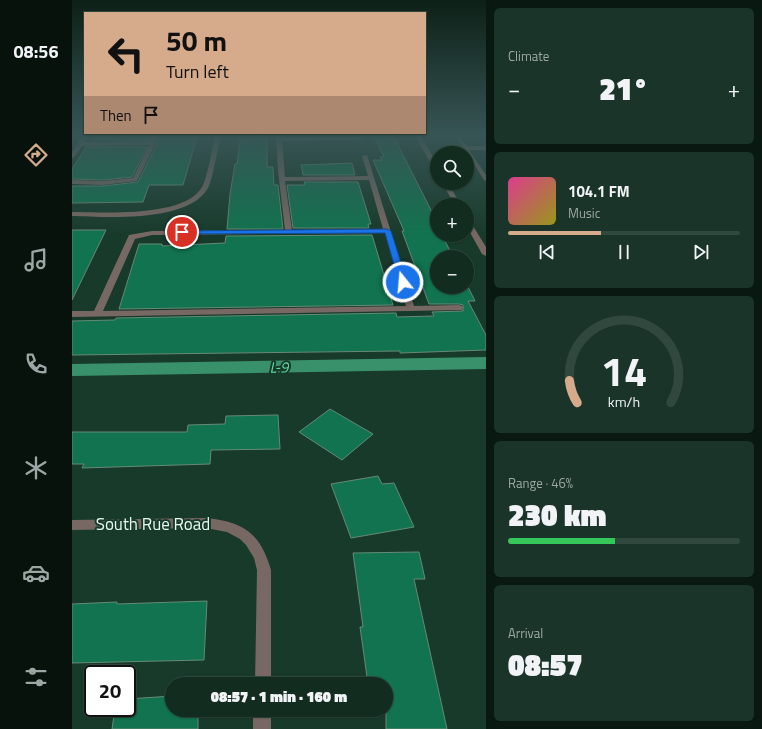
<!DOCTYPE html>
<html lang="en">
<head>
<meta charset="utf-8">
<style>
	:root { --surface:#122c20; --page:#1b3429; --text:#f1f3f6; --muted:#9ca7a5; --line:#31483e; --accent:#d6ab8b }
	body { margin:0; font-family:"Titillium Web",sans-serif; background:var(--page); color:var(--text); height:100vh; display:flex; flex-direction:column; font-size:15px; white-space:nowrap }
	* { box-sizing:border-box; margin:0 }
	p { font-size:13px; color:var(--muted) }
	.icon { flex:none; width:22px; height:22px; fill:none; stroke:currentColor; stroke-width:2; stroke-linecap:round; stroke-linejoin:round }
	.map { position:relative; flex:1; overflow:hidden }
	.side { display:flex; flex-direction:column; gap:8px; padding:8px; background:#0a1812; width:276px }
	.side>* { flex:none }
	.banner { position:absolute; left:12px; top:12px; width:342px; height:122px; border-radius:0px; box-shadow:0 1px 3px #0004,0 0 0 1px var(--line); background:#d6ab8b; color:#111; overflow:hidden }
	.controls { position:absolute; left:358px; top:146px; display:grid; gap:8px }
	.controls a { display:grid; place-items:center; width:44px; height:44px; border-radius:50%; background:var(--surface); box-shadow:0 1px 3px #0004,0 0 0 1px var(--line); font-size:20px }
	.speed { position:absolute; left:12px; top:665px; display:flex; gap:8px; font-size:20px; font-weight:700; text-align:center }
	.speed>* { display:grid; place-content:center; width:52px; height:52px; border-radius:50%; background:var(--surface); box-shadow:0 1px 3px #0004,0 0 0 1px var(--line); line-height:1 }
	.speed .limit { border:2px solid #111; border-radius:6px; background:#fff; color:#111 }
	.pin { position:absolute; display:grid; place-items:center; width:34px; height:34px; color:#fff; margin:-17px; border:2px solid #fff; border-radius:50%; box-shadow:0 1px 4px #0007 }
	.me { position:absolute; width:44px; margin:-22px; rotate:343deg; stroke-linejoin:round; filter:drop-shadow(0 0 3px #0008) }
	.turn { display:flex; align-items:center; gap:14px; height:84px; padding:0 16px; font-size:18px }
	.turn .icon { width:52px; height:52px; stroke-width:2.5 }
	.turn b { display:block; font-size:28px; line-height:34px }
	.then { display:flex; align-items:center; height:38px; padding:0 16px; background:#0003; gap:8px; font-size:15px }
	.big { font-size:30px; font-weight:800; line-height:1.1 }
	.side .card { flex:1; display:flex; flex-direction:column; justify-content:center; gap:6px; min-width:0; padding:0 14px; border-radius:6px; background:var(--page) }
	.side .dial { align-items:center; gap:0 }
	.dial svg { height:104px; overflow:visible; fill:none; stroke:var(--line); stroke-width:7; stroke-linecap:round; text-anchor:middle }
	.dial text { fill:var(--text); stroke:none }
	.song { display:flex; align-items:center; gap:12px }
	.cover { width:48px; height:48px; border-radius:6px; background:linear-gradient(135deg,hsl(330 70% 55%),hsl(60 70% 35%)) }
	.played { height:4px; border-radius:2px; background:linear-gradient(90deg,var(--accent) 40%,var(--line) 40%) }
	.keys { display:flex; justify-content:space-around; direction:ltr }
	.heat { display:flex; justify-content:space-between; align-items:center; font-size:22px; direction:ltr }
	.charge { height:6px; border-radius:3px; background:linear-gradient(90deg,#34c759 46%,var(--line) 0) }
	.trip { position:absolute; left:93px; top:677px; width:228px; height:40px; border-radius:20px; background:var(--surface); box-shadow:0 1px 3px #0004,0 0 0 1px var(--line); font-weight:800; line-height:40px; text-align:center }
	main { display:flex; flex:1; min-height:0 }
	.dock { display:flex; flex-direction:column; width:72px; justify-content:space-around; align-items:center; background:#07120d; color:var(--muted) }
	.dock .icon { width:28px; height:28px }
	.dock .selected { color:var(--accent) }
	.dock b { font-size:18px; color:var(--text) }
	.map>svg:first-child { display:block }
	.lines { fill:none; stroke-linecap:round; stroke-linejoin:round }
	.canal { fill:#39916b; fill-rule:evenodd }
	.building { fill:#11734f; stroke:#668a77 }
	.minor { fill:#786863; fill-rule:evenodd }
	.route { fill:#1a73e8; stroke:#114b97 }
	.labels { text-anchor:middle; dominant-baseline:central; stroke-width:4; stroke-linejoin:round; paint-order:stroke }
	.water-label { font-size:15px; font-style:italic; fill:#62daa4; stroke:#183a2a }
	.near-street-label { font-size:17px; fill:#e6f9ee; stroke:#183a2a }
</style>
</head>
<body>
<main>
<nav class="dock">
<b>08:56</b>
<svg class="icon selected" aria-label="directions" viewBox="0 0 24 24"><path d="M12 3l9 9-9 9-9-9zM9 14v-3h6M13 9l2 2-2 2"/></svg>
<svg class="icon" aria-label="music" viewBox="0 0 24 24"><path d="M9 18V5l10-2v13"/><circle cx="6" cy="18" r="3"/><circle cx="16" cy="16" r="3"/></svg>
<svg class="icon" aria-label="phone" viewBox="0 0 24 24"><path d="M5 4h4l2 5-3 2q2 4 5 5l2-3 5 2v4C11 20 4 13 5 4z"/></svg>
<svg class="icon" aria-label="climate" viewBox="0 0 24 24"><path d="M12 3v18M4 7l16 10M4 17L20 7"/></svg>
<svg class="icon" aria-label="car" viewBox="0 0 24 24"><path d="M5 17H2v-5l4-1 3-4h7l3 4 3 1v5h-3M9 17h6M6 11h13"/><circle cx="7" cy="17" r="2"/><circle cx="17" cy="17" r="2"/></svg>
<svg class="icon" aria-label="filters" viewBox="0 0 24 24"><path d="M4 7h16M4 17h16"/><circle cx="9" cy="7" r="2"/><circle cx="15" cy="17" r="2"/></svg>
</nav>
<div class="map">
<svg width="414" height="729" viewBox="0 0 414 729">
	<rect width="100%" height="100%" fill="#183a2a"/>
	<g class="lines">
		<!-- canal -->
		<path class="canal" d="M 414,357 L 414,369 L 0,376 L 0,364 Z"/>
	</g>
	<!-- building -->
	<path class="building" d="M 24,134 L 78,134 L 77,140 L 19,140 Z
		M 87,134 L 126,134 L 111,185 L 77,185 L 71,202 L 0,203 L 0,186 L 31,186 L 66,182 L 85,144 Z
		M 169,134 L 191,134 L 191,138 L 195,138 L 195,167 L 201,167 L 202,185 L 206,185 L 211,229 L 155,229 L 158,194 L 163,164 L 165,164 Z
		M 301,134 L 320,134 L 329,151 L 365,222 L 365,235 L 370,235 L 381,257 L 365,257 L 365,287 L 396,287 L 403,301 L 396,301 L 414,335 L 414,350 L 328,353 L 328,351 L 0,355 L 0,321 L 43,320 L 44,318 L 324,313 L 325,317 L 362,316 L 360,312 L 391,311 L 391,305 L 387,304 L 357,304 L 330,231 L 332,231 L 301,160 L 310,160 L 308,157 L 312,157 Z
		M 14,147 L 75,147 L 60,177 L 31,180 L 0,179 L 0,169 Z
		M 280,163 L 283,175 L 231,175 L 229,165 Z
		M 232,182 L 286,182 L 299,224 L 296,224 L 297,228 L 221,228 L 215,185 L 233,185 Z
		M 0,230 L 34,230 L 0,300 Z
		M 300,235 L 321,305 L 47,309 L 67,244 L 90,244 L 90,246 L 153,243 L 154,236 Z
		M 258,409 L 301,434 L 270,460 L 227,432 Z
		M 206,415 L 208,449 L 139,450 L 138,464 L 10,468 L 12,464 L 0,464 L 0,432 L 115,432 L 116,425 L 153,424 L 154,416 Z
		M 306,476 L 310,484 L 322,483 L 342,527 L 279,538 L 259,484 Z
		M 347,552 L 353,579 L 342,579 L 375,729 L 314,729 L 314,684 L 296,684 L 288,627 L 291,627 L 281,553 Z
		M 135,601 L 132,660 L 0,663 L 0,604 L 45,602 L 45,604 Z
		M 100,696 L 100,710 L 126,710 L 126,729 L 40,729 L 43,708 L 55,708 L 55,699 Z"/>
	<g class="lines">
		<!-- minor -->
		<path class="minor" d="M 12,134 L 17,134 L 12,142 L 78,141 L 80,134 L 86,134 L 84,143 L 65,181 L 31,185 L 0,184 L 0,180 L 31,181 L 61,178 L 77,145 L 10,146 L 2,157 L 0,158 L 0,152 Z
			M 143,134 L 149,134 C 146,146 141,179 136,188 C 116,223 35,217 0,216 L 0,212 C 31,212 112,218 130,187 C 135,179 141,146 143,134 Z
			M 204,134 L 210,134 L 210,137 L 291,137 L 291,139 L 289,140 L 210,141 L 213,177 L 296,176 L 290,156 L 295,155 L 342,306 L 387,305 L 390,306 L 391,308 L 390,310 L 0,317 L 0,311 L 22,311 L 57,235 L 80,231 L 213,230 L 206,171 ZM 297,180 L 311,229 L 220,230 L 213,181 ZM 313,233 L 334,306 L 31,311 L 63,239 L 80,235 Z
			M 342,134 L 348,134 L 365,164 L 365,171 L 362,169 Z
			M 381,134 L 386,134 L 395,146 L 414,146 L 414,150 L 397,150 L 414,175 L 414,181 L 412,180 L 395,153 Z
			M 370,183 L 376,183 L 389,205 L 383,205 Z
			M 395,219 L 398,221 L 414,247 L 414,256 L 410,254 L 395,227 Z
			M 134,518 C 172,522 188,533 199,570 L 199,684 L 183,684 L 185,570 L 182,558 L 174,545 L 168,539 L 155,532 L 134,528 L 0,530 L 0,520 Z
			M 181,710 L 199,710 L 199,729 L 181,729 Z"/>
	</g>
	<!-- sky -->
	<linearGradient id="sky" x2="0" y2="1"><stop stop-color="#0d2017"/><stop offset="0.57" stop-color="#375555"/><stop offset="1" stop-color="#375555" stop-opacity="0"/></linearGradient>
	<rect width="414" height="236" fill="url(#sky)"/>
	<!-- route -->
	<path class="route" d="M 315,229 L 319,231 L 335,282 L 334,284 L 328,284 L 327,282 L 313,233 L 110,234 L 107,232 L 110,231 Z"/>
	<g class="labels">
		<!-- water labels -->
		<g class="water-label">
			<text transform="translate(207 367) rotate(-1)">L-9</text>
		</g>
		<!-- near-street labels -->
		<g class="near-street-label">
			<text x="81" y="524">South Rue Road</text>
		</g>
	</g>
</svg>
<div class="controls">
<a><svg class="icon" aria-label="search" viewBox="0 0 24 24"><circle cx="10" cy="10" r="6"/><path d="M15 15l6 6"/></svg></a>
<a>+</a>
<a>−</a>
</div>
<div class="speed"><div class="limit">20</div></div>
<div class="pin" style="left:110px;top:232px;background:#d93025"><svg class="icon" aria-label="arrive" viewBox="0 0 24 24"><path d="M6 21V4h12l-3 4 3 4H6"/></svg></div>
<svg class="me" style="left:331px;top:282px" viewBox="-20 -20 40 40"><circle r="17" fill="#1a73e8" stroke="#fff" stroke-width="3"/><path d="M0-11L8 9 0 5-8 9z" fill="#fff"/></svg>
<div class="trip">08:57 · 1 min · 160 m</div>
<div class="banner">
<div class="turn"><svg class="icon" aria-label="left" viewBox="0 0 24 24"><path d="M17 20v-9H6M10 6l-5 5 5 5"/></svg><div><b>50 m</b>Turn left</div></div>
<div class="then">Then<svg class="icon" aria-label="arrive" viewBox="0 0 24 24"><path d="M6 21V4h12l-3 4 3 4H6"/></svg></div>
</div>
</div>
<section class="side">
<div class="card"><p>Climate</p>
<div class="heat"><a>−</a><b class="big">21°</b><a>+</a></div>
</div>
<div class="card">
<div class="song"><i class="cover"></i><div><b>104.1 FM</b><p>Music</p></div></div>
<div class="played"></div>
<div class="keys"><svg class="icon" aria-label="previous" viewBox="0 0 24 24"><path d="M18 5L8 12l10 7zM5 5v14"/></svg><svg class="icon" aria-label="pause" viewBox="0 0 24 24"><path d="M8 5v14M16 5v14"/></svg><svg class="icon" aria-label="next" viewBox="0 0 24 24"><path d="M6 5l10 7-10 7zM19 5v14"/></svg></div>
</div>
<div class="card dial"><svg viewBox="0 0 100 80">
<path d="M14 69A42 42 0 1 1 86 69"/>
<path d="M14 69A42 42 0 0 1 8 52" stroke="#d6ab8b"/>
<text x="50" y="56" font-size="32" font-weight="700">14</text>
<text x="50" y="72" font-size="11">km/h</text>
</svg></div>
<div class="card"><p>Range · 46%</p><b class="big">230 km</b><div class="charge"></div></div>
<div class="card"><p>Arrival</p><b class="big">08:57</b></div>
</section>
</main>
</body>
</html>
